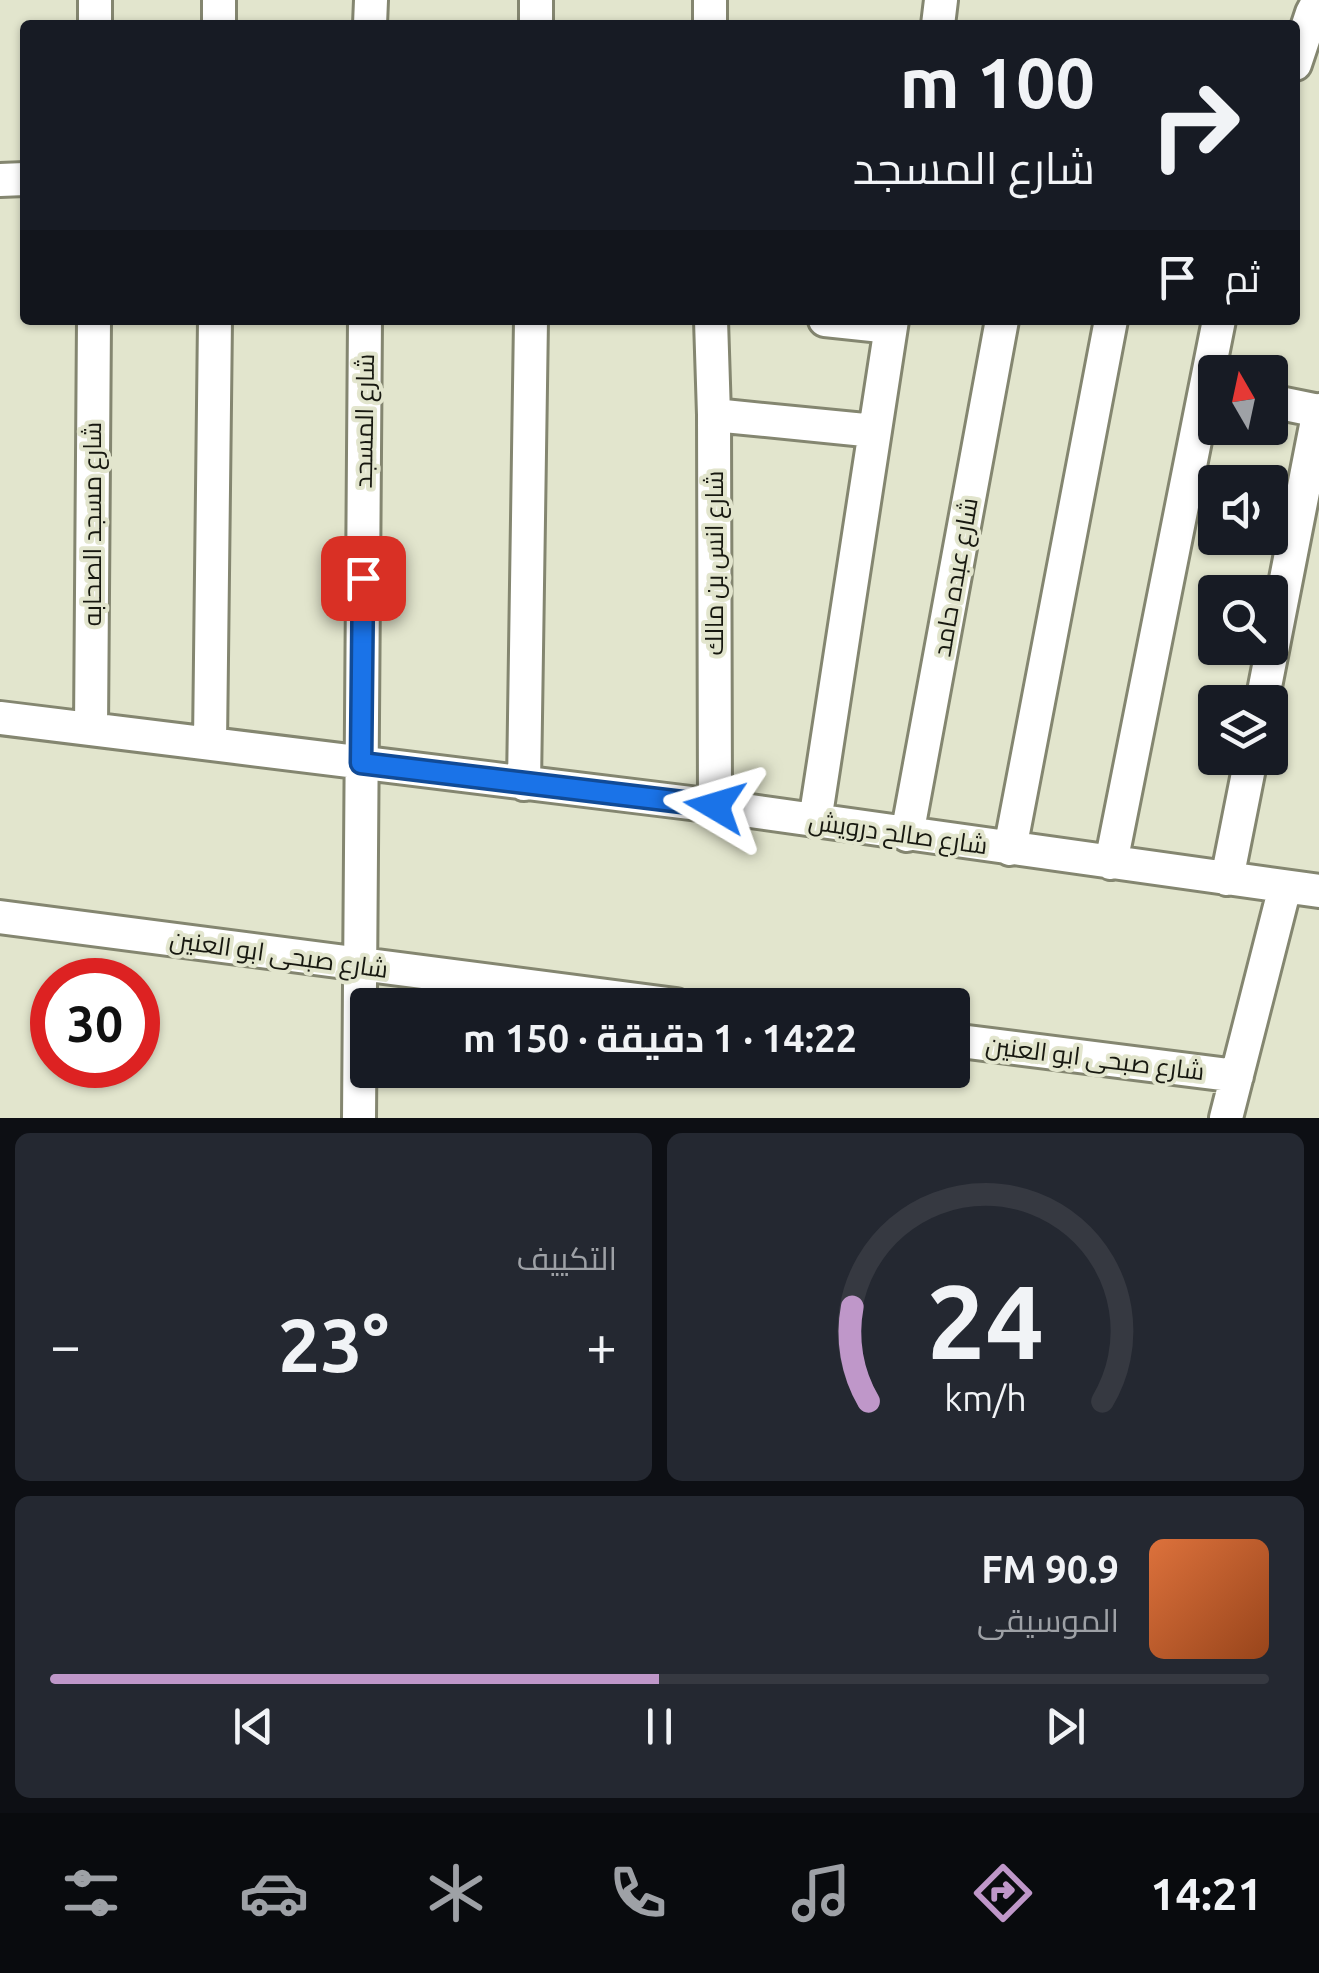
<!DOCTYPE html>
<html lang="ar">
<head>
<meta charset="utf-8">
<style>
	:root { --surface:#171b24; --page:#242831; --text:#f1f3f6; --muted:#9ea1a6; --line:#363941; --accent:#bf97c9 }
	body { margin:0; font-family:Ubuntu,Cairo,sans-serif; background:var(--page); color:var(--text); direction:rtl; height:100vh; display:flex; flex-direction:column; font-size:38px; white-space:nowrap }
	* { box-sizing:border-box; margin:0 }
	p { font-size:32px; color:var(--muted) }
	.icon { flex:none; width:55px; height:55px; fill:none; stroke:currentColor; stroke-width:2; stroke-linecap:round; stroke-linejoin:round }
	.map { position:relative; height:1118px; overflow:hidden; direction:ltr }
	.side { display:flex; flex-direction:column; gap:15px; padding:15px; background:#0d0f14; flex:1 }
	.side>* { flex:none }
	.hud { position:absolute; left:20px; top:20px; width:1280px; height:305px; border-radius:10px; box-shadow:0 2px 8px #0004; direction:rtl; background:#171b24; color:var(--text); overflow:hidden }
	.needle { width:65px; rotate:351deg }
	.controls { position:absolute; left:1198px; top:355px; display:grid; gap:20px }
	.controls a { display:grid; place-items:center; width:90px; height:90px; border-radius:10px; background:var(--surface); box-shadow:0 2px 8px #0004; font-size:50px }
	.speed { position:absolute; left:30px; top:958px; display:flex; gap:20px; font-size:50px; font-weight:700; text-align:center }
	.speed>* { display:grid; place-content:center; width:130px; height:130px; border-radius:50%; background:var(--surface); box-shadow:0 2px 8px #0004; line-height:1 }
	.speed .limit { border:15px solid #d22; background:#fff; color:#111 }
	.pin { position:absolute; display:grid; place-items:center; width:85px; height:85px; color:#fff; margin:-42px; border-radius:20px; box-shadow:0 5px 15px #0006 }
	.me { position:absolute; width:110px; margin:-55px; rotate:277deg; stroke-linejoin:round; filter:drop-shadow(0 0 8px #0008) }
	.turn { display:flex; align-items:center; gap:35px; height:210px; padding:0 40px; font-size:45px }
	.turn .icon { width:130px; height:130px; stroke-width:2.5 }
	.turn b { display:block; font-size:70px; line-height:85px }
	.then { display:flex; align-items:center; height:95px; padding:0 40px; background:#0003; gap:20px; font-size:38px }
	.big { font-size:75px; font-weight:700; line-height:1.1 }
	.side .card { flex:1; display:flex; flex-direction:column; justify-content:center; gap:15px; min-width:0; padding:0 35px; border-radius:15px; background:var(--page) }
	.side .dial { align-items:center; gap:0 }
	.dial svg { height:260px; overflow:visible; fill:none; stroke:var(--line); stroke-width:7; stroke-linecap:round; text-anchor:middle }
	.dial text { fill:var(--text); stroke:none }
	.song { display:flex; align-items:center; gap:30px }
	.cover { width:120px; height:120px; border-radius:15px; background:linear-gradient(135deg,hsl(20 70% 55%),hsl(20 70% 35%)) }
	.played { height:10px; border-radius:5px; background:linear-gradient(90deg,var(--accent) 50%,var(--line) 50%) }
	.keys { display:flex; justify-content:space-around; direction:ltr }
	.heat { display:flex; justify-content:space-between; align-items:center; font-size:55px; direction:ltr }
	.side .tiles { flex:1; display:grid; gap:15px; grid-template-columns:1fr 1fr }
	.card:last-child { grid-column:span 2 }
	.trip { position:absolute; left:350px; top:988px; width:620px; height:100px; border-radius:10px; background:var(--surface); box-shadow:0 2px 8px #0004; font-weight:700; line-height:100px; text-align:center; direction:rtl }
	.dock { display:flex; height:160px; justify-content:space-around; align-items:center; background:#090b0e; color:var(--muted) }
	.dock .icon { width:70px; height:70px }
	.dock .active { color:var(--accent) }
	.dock b { font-size:45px; color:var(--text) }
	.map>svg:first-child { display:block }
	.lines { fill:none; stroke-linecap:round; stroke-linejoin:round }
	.minor-casing { stroke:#848670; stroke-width:38 }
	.minor { stroke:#fff; stroke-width:32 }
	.route-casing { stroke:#114b97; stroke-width:25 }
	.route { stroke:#1a73e8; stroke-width:18 }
	.labels { text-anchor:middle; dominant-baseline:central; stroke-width:8; stroke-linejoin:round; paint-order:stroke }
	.street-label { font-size:25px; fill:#171810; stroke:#e2e5cd }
</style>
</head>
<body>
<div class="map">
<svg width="1319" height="1118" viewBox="0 0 1319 1118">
	<rect width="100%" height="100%" fill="#e2e5cd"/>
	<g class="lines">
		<!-- minor casing -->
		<g class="minor-casing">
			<path id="minor" d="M 710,0 L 710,25
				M 95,25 L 95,0
				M 219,25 L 219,0
				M 370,25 L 371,0
				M 536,25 L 536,0
				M 938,25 L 941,0
				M 1295,64 L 1312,13 L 1319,0
				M 0,180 L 25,179
				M 711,320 L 714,415 L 715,806
				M 825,320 L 891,327
				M 1270,401 L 1319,411
				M 714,415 L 875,431
				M 1262,702 L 1319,410
				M 0,718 L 715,806 L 1319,891
				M 91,729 L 94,320
				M 210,743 L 215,320
				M 524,784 L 531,320
				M 815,821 L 892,320
				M 907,835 L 1002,320
				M 1010,849 L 1111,320
				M 1111,863 L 1219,320
				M 1227,879 L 1251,758
				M 0,917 L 676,1005
				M 952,1040 L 1237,1076
				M 359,1118 L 365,320
				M 1226,1118 L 1285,887"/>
		</g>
		<!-- minor -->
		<use href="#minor" class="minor"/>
	</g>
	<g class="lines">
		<!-- route casing -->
		<g class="route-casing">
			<path id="route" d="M 363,578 L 361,763 L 715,806"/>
		</g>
		<!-- route -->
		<use href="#route" class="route"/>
	</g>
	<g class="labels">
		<!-- street labels -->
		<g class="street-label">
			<text transform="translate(364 421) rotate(-89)">شارع المسجد</text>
			<text transform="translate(92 524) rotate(-90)">شارع مسجد الصحابه</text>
			<text transform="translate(714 563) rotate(-90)">شارع انس بن مالك</text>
			<text transform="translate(955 577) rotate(-80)">شارع عبده حامد</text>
			<text transform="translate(898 833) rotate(8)">شارع صالح درويش</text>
			<text transform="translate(279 954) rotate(8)">شارع صبحى ابو العنين</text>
			<text transform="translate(1095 1058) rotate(7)">شارع صبحى ابو العنين</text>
		</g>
	</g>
</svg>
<div class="controls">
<a><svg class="needle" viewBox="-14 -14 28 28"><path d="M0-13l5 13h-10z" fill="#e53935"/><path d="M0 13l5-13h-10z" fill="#9ea1a6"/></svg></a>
<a><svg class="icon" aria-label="sound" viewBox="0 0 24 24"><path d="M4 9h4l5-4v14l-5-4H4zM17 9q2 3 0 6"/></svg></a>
<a><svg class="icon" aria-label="search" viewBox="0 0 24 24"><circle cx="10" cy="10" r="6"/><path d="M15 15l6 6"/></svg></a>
<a><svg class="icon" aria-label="layers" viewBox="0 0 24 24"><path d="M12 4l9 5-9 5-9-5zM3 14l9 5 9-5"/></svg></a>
</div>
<div class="speed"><div class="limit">30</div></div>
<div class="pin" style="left:363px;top:578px;background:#d93025"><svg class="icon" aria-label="arrive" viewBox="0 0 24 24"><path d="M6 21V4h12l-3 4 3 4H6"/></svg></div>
<svg class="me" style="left:715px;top:806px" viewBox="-20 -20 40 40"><path d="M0-17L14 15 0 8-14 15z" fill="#1a73e8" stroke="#fff" stroke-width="4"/></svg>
<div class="trip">14:22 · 1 دقيقة · 150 m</div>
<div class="hud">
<div class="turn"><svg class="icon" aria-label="right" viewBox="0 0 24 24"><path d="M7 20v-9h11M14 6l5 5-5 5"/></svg><div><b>100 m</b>شارع المسجد</div></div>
<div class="then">ثم<svg class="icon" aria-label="arrive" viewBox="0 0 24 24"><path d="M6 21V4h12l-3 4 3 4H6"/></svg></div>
</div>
</div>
<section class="side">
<div class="tiles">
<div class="card dial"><svg viewBox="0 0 100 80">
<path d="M14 69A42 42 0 1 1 86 69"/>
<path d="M14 69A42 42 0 0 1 9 40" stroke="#bf97c9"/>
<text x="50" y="56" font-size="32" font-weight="700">24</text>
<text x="50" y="72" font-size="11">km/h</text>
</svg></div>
<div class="card"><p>التكييف</p>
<div class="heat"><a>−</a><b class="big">23°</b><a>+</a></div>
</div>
<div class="card">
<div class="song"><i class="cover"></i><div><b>90.9 FM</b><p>الموسيقى</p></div></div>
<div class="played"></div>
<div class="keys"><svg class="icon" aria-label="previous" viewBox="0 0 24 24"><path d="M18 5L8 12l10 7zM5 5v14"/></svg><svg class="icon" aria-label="pause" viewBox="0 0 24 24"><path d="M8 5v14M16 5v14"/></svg><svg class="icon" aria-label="next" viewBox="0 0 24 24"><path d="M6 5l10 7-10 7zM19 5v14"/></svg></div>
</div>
</div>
</section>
<nav class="dock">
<b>14:21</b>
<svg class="icon active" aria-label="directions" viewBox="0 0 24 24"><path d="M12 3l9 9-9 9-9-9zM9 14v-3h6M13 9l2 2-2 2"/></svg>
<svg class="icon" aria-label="music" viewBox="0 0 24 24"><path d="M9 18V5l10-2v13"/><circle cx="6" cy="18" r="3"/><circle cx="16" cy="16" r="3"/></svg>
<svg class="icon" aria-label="phone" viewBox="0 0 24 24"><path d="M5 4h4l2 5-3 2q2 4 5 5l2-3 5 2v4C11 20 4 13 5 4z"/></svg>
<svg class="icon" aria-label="climate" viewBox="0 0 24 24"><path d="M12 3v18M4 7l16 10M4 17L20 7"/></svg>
<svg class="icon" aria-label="car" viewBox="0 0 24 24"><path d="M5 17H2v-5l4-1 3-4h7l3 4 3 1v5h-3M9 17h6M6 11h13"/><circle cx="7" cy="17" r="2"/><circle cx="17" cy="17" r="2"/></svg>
<svg class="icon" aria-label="filters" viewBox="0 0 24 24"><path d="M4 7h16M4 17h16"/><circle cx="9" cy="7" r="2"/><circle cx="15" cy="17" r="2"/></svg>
</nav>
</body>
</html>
